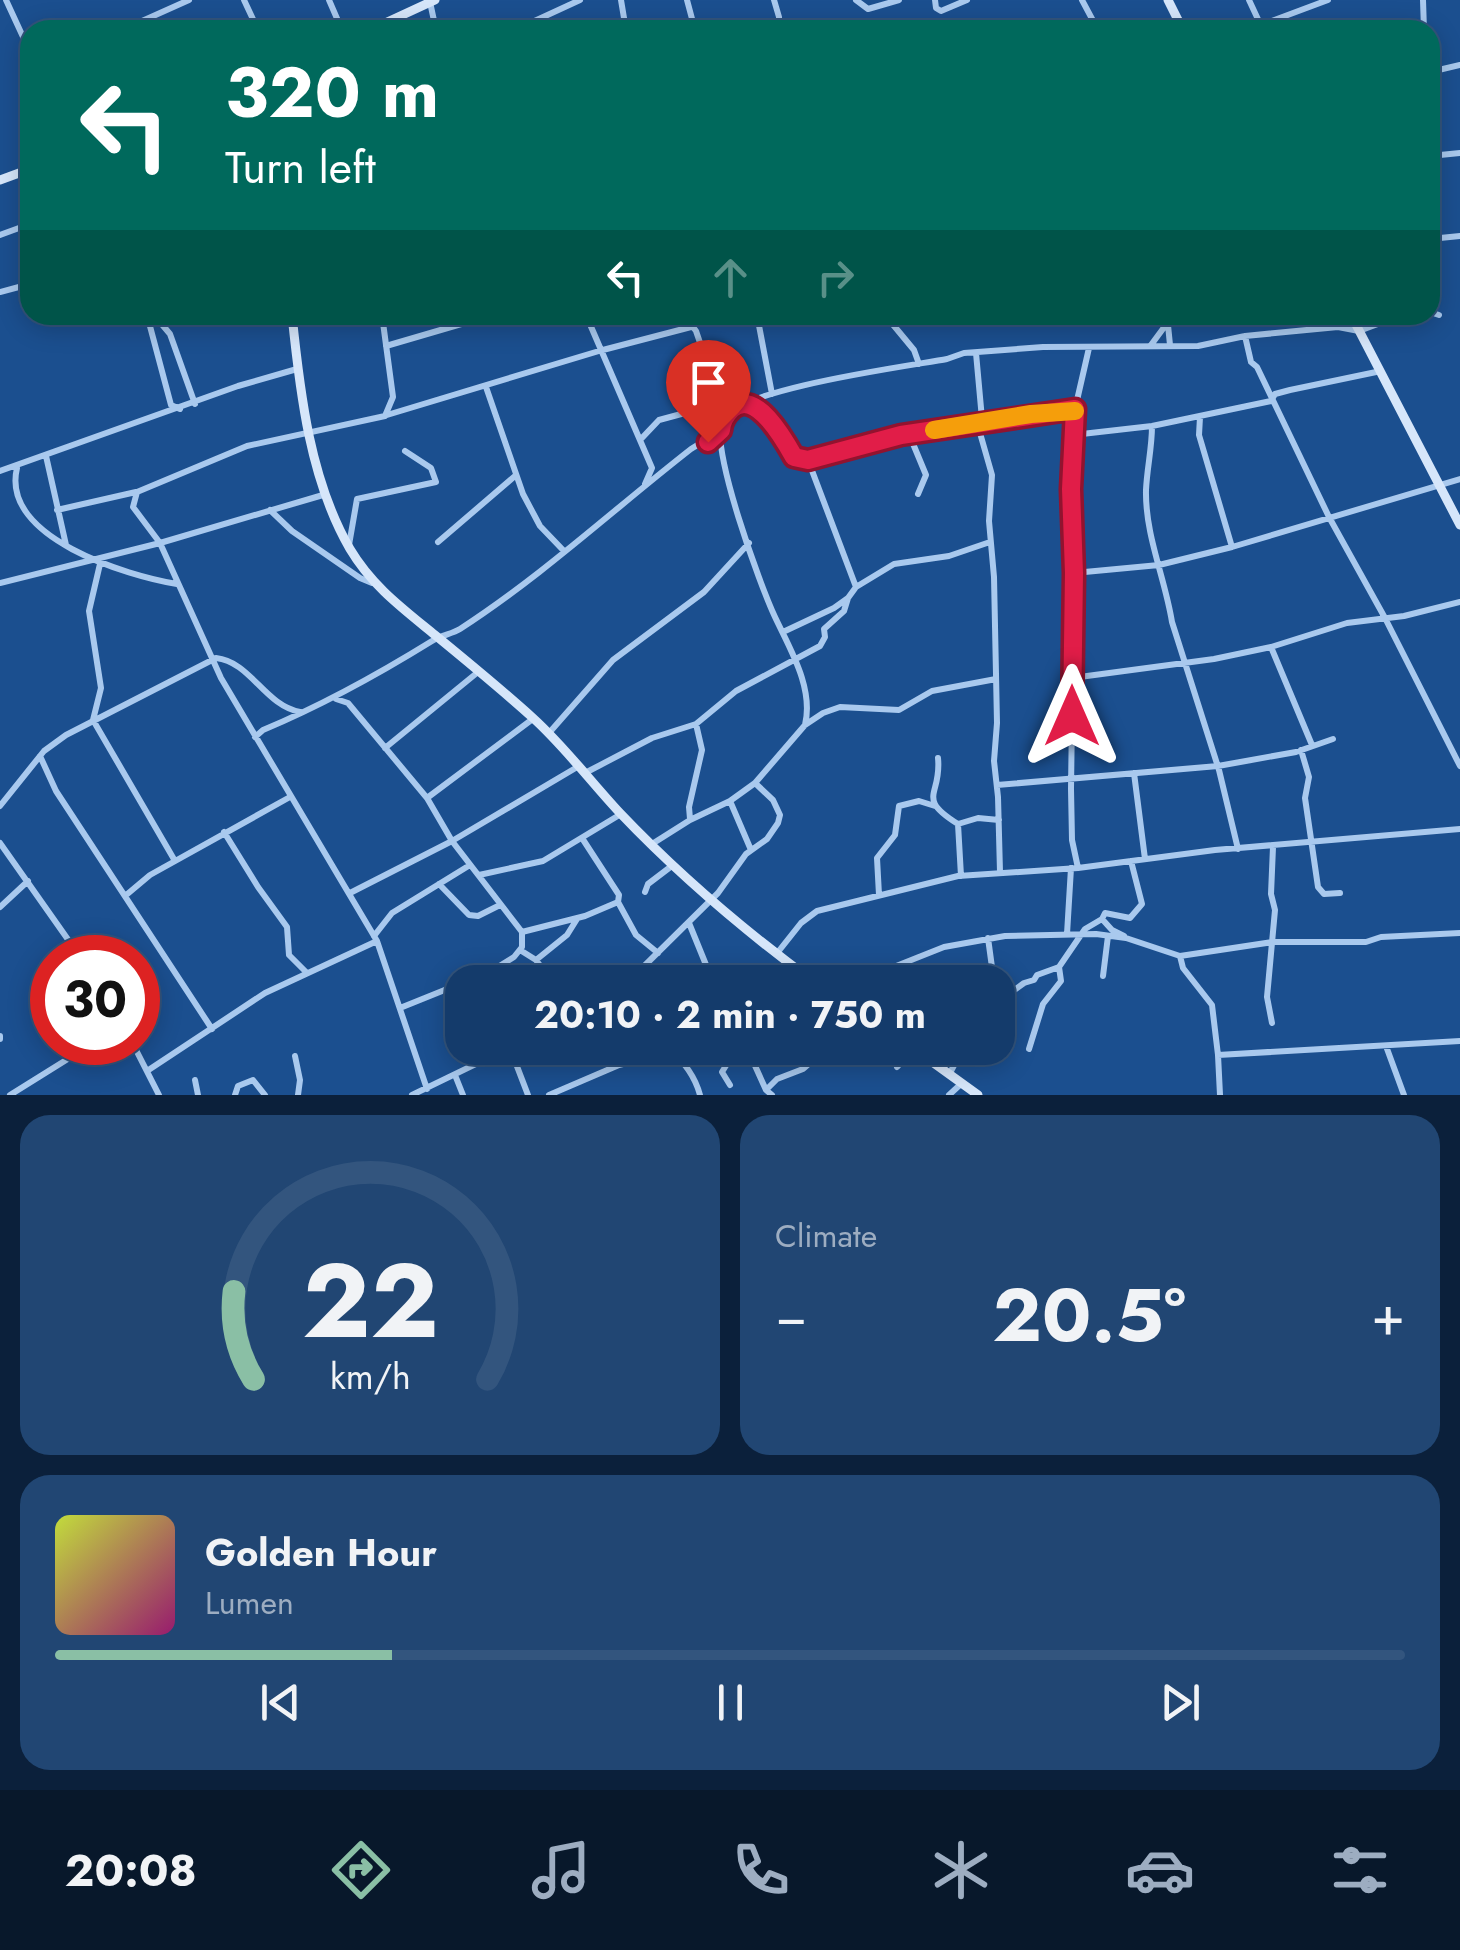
<!DOCTYPE html>
<html lang="en">
<head>
<meta charset="utf-8">
<style>
	:root { --surface:#143b6b; --page:#214673; --text:#f1f3f6; --muted:#9dadc1; --line:#33557e; --accent:#8abfa5 }
	body { margin:0; font-family:Jost,sans-serif; background:var(--page); color:var(--text); height:100vh; display:flex; flex-direction:column; font-size:38px; white-space:nowrap }
	* { box-sizing:border-box; margin:0 }
	p { font-size:32px; color:var(--muted) }
	.icon { flex:none; width:55px; height:55px; fill:none; stroke:currentColor; stroke-width:2; stroke-linecap:round; stroke-linejoin:round }
	.map { position:relative; height:1095px; overflow:hidden }
	.side { display:flex; flex-direction:column; gap:20px; padding:20px; background:#0b203b; flex:1 }
	.side>* { flex:none }
	.banner { position:absolute; left:20px; top:20px; width:1420px; height:305px; border-radius:30px; box-shadow:0 5px 25px #0003,0 0 0 2px var(--line); background:#00695c; color:#fff; overflow:hidden }
	.speed { position:absolute; left:30px; top:935px; display:flex; gap:20px; font-size:50px; font-weight:700; text-align:center }
	.speed>* { display:grid; place-content:center; width:130px; height:130px; border-radius:50%; background:var(--surface); box-shadow:0 5px 25px #0003,0 0 0 2px var(--line); line-height:1 }
	.speed .limit { border:15px solid #d22; background:#fff; color:#111 }
	.pin { position:absolute; display:grid; place-items:center; width:85px; height:85px; color:#fff; margin:-102px -42px; border-radius:50% 50% 50% 0; rotate:-45deg; box-shadow:0 0 10px #0007 }
	.pin .icon { rotate:45deg }
	.me { position:absolute; width:110px; margin:-55px; rotate:0deg; stroke-linejoin:round; filter:drop-shadow(0 0 8px #0008) }
	.turn { display:flex; align-items:center; gap:35px; height:210px; padding:0 40px; font-size:45px }
	.turn .icon { width:130px; height:130px; stroke-width:2.5 }
	.turn b { display:block; font-size:70px; line-height:85px }
	.lanes { display:flex; align-items:center; height:95px; padding:0 40px; background:#0003; justify-content:center; gap:50px; direction:ltr }
	.lanes .off { opacity:.35 }
	.big { font-size:75px; font-weight:700; line-height:1.1 }
	.side .widget { flex:1; display:flex; flex-direction:column; justify-content:center; gap:15px; min-width:0; padding:0 35px; border-radius:30px; background:var(--page) }
	.side .dial { align-items:center; gap:0 }
	.dial svg { height:260px; overflow:visible; fill:none; stroke:var(--line); stroke-width:7; stroke-linecap:round; text-anchor:middle }
	.dial text { fill:var(--text); stroke:none }
	.song { display:flex; align-items:center; gap:30px }
	.cover { width:120px; height:120px; border-radius:15px; background:linear-gradient(135deg,hsl(70 70% 55%),hsl(320 70% 35%)) }
	.played { height:10px; border-radius:5px; background:linear-gradient(90deg,var(--accent) 25%,var(--line) 25%) }
	.keys { display:flex; justify-content:space-around; direction:ltr }
	.heat { display:flex; justify-content:space-between; align-items:center; font-size:55px; direction:ltr }
	.side .tiles { flex:1; display:grid; gap:20px; grid-template-columns:1fr 1fr }
	.widget:last-child { grid-column:span 2 }
	.trip { position:absolute; left:445px; top:965px; width:570px; height:100px; border-radius:30px; background:var(--surface); box-shadow:0 5px 25px #0003,0 0 0 2px var(--line); font-weight:700; line-height:100px; text-align:center }
	.menu { display:flex; height:160px; justify-content:space-around; align-items:center; background:#08182b; color:var(--muted) }
	.menu .icon { width:70px; height:70px }
	.menu .current { color:var(--accent) }
	.menu b { font-size:45px; color:var(--text) }
	.map>svg:first-child { display:block }
	.lines { fill:none; stroke-linecap:round; stroke-linejoin:round }
	.street { stroke:#a9c9ee; stroke-width:6 }
	.secondary { stroke:#d6e6fa; stroke-width:9 }
	.route-casing { stroke:#92132f; stroke-width:25 }
	.route { stroke:#e11d48; stroke-width:18 }
	.slow { stroke:#f59e0b; stroke-width:18 }
</style>
</head>
<body>
<div class="map">
<svg width="1460" height="1095" viewBox="0 0 1460 1095">
	<rect width="100%" height="100%" fill="#1b4f8f"/>
	<g class="lines">
		<!-- street -->
		<path class="street" d="M 6,0 L 30,52
			M 244,0 L 258,30
			M 329,0 L 342,30
			M 621,0 L 626,30
			M 687,0 L 695,30
			M 774,0 L 779,17 L 779,30
			M 856,0 L 868,9 L 899,0
			M 935,0 L 936,8 L 941,11 L 967,0
			M 1082,0 L 1098,30
			M 1249,0 L 1263,30
			M 1423,0 L 1424,30
			M 430,2 L 436,30
			M 1261,25 L 1328,0
			M 122,30 L 189,0
			M 515,30 L 580,0
			M 641,30 L 694,24
			M 1430,72 L 1460,65
			M 1430,156 L 1460,153
			M 0,235 L 30,224
			M 1430,239 L 1460,236
			M 0,292 L 30,284
			M 1430,312 L 1439,315
			M 147,315 L 171,405 L 180,409
			M 154,315 L 170,334 L 195,404
			M 382,315 L 393,397 L 385,416 L 247,446 L 137,492 L 133,507 L 160,543 L 221,678 L 377,941 L 427,1089
			M 586,315 L 652,468 L 645,484
			M 684,315 L 696,331 L 718,395 L 716,405 L 722,419
			M 757,315 L 772,394
			M 885,315 L 914,350 L 919,364
			M 1167,315 L 1170,345
			M 1245,336 L 1251,362 L 1257,367 L 1329,517 L 1385,618 L 1460,766
			M 1151,345 L 1168,322
			M 386,346 L 492,315
			M 976,353 L 982,419 L 980,433 L 992,475 L 989,521 L 994,577 L 997,723 L 994,761 L 998,797 L 1000,872
			M 486,387 L 523,494 L 540,526 L 563,550
			M 745,405 C 770,412 782,436 793,457 L 808,460
			M 387,415 L 599,351 L 691,327 L 710,315
			M 1200,417 L 1199,435 L 1232,547
			M 1152,426 C 1152,448 1147,468 1146,490 C 1145,535 1165,578 1172,622 L 1219,770 L 1238,849
			M 909,434 L 926,475 L 918,494
			M 1073,435 L 1152,426 L 1271,401 L 1275,394 L 1290,390 L 1381,371
			M 641,439 L 659,420 L 722,403 L 735,405
			M 46,456 L 66,545
			M 17,468 C 0,538 128,576 177,584
			M 0,471 L 238,386 L 297,369
			M 57,510 L 136,492
			M 270,510 L 292,531 L 360,578 L 372,583
			M 438,542 L 515,476
			M 349,545 L 357,499 L 436,482 L 431,468 L 405,451
			M 100,564 L 89,611 L 101,688 L 93,720 L 175,861
			M 1074,573 L 1159,565 L 1232,547 L 1460,479
			M 0,583 L 160,543 L 323,495
			M 856,587 L 808,460 L 901,435 L 1075,409
			M 783,632 L 834,608 L 848,598 L 856,587 L 894,564 L 949,556 L 990,542
			M 1271,647 L 1312,745
			M 1072,678 L 1214,659 L 1271,647 L 1347,623 L 1404,616 L 1460,602
			M 336,699 L 348,703 L 427,798 L 452,841 L 522,932 L 522,947 L 514,957 L 485,975 L 465,982
			M 805,725 C 814,688 790,649 775,617 C 760,585 710,448 722,420 C 736,389 909,366 947,359 L 964,353 L 1043,347 L 1198,346 L 1245,336 L 1338,327 L 1359,331 L 1402,315
			M 549,733 L 613,660 L 704,592 L 749,543
			M 255,737 L 263,730 C 323,705 377,675 432,641 C 441,635 452,634 460,629 C 542,576 614,509 691,449 L 720,431
			M 385,748 L 478,672
			M 1301,750 L 1309,777 L 1305,798 L 1318,887 L 1324,894 L 1340,893
			M 40,756 L 56,791 L 212,1029
			M 938,758 C 942,796 915,797 958,824
			M 585,773 L 652,738 L 696,724 L 736,691 L 820,646 L 825,637 L 824,629 L 844,611 L 848,598
			M 1134,773 L 1145,859
			M 997,785 L 1218,766 L 1296,752 L 1333,739
			M 427,798 L 534,718
			M 730,801 L 751,850
			M 0,806 L 44,751 L 66,735 L 216,658 C 251,662 264,705 300,712
			M 690,819 L 689,807 L 702,750 L 696,724
			M 224,832 L 258,887 L 287,927 L 289,955 L 307,973
			M 0,843 L 81,958
			M 652,844 L 690,820 L 730,801 L 755,783 L 805,725 L 823,713 L 840,707 L 899,710 L 932,691 L 996,679
			M 1078,868 L 1072,840 L 1071,789 L 1074,573 L 1071,489 L 1075,409 L 1089,348
			M 479,875 L 543,861 L 621,814
			M 961,876 L 958,824 L 978,818 L 999,820
			M 439,884 L 469,915 L 478,916 L 500,905
			M 645,892 L 648,884 L 673,865
			M 350,893 L 452,841 L 579,766
			M 879,895 L 877,858 L 895,835 L 899,806 L 919,801 L 935,806
			M 125,896 L 150,875 L 290,797
			M 618,902 L 636,935 L 658,953
			M 0,907 L 28,881
			M 1102,919 L 1112,930 L 1124,936
			M 689,923 L 713,982
			M 522,932 L 585,916 L 618,902 L 619,895 L 582,838
			M 1067,934 L 1071,868
			M 374,936 L 392,913 L 470,865
			M 988,938 L 994,982
			M 520,950 L 536,960 L 552,982
			M 778,952 L 801,923 L 817,911 L 958,876 L 1078,868 L 1215,850 L 1460,829
			M 1180,956 L 1183,968 L 1212,1005 L 1218,1055
			M 536,960 L 567,935 L 577,919
			M 642,969 L 649,982
			M 1103,976 L 1108,936
			M 628,982 L 718,893 L 746,854 L 767,839 L 778,823 L 780,815 L 773,800 L 755,783
			M 791,982 L 803,974
			M 856,982 L 944,947 L 1005,936 L 1096,934 L 1126,938 L 1180,956 L 1273,942 L 1366,942 L 1381,937 L 1460,933
			M 998,1002 L 1024,983 L 1034,980 L 1037,975 L 1059,967 L 1085,929 L 1102,919 L 1105,913 L 1130,918 L 1142,904 L 1131,861
			M 400,1008 L 462,983
			M 1272,1023 L 1267,997 L 1275,910 L 1271,894 L 1273,847
			M 0,1036 L 0,1039
			M 132,1042 L 159,1095
			M 1386,1046 L 1404,1095
			M 510,1048 L 528,1095
			M 747,1048 L 766,1090 L 772,1095
			M 671,1049 C 684,1063 695,1076 700,1095
			M 1029,1049 L 1043,1004 L 1061,981 L 1059,967
			M 295,1056 L 300,1080 L 298,1095
			M 619,1065 L 625,1048
			M 897,1067 L 914,1049
			M 147,1071 L 265,993 L 377,941
			M 950,1073 L 963,1048
			M 455,1075 L 463,1095
			M 195,1080 L 198,1095
			M 730,1085 L 722,1072 L 737,1048
			M 766,1090 L 777,1079 L 803,1069 L 827,1048
			M 10,1095 L 95,1042
			M 235,1095 L 238,1086 L 253,1080 L 265,1095
			M 412,1095 L 509,1048
			M 549,1095 L 619,1065 L 673,1051
			M 949,1095 L 962,1083
			M 1220,1095 L 1218,1055 L 1460,1041"/>
		<!-- secondary -->
		<path class="secondary" d="M 1168,0 L 1183,30
			M 370,30 L 435,0
			M 0,180 L 30,169
			M 292,315 C 300,393 310,480 350,549 C 372,586 402,608 435,635 C 468,662 501,689 533,718 C 565,747 591,782 620,813 C 680,876 745,931 814,982
			M 1351,315 L 1460,525
			M 913,1048 L 978,1095"/>
	</g>
	<g class="lines">
		<!-- route casing -->
		<g class="route-casing">
			<path id="route" d="M 708,442 L 721,430 C 722,421 725,416 732,409 C 755,387 785,441 794,457 L 808,460 L 901,435 L 1075,409 L 1071,489 L 1074,573 L 1072,716"/>
		</g>
		<!-- route -->
		<use href="#route" class="route"/>
		<!-- slow -->
		<path class="slow" d="M 934,430 L 1031,414 L 1075,411"/>
	</g>
</svg>
<div class="speed"><div class="limit">30</div></div>
<div class="pin" style="left:708px;top:442px;background:#d93025"><svg class="icon" aria-label="arrive" viewBox="0 0 24 24"><path d="M6 21V4h12l-3 4 3 4H6"/></svg></div>
<svg class="me" style="left:1072px;top:716px" viewBox="-20 -20 40 40"><path d="M0-17L14 15 0 8-14 15z" fill="#e11d48" stroke="#fff" stroke-width="4"/></svg>
<div class="trip">20:10 · 2 min · 750 m</div>
<div class="banner">
<div class="turn"><svg class="icon" aria-label="left" viewBox="0 0 24 24"><path d="M17 20v-9H6M10 6l-5 5 5 5"/></svg><div><b>320 m</b>Turn left</div></div>
<div class="lanes"><svg class="icon" aria-label="left" viewBox="0 0 24 24"><path d="M17 20v-9H6M10 6l-5 5 5 5"/></svg><svg class="icon off" aria-label="ahead" viewBox="0 0 24 24"><path d="M12 20V5M6 11l6-6 6 6"/></svg><svg class="icon off" aria-label="right" viewBox="0 0 24 24"><path d="M7 20v-9h11M14 6l5 5-5 5"/></svg></div>
</div>
</div>
<section class="side">
<div class="tiles">
<div class="widget dial"><svg viewBox="0 0 100 80">
<path d="M14 69A42 42 0 1 1 86 69"/>
<path d="M14 69A42 42 0 0 1 8 42" stroke="#8abfa5"/>
<text x="50" y="56" font-size="32" font-weight="700">22</text>
<text x="50" y="72" font-size="11">km/h</text>
</svg></div>
<div class="widget"><p>Climate</p>
<div class="heat"><a>−</a><b class="big">20.5°</b><a>+</a></div>
</div>
<div class="widget">
<div class="song"><i class="cover"></i><div><b>Golden Hour</b><p>Lumen</p></div></div>
<div class="played"></div>
<div class="keys"><svg class="icon" aria-label="previous" viewBox="0 0 24 24"><path d="M18 5L8 12l10 7zM5 5v14"/></svg><svg class="icon" aria-label="pause" viewBox="0 0 24 24"><path d="M8 5v14M16 5v14"/></svg><svg class="icon" aria-label="next" viewBox="0 0 24 24"><path d="M6 5l10 7-10 7zM19 5v14"/></svg></div>
</div>
</div>
</section>
<nav class="menu">
<b>20:08</b>
<svg class="icon current" aria-label="directions" viewBox="0 0 24 24"><path d="M12 3l9 9-9 9-9-9zM9 14v-3h6M13 9l2 2-2 2"/></svg>
<svg class="icon" aria-label="music" viewBox="0 0 24 24"><path d="M9 18V5l10-2v13"/><circle cx="6" cy="18" r="3"/><circle cx="16" cy="16" r="3"/></svg>
<svg class="icon" aria-label="phone" viewBox="0 0 24 24"><path d="M5 4h4l2 5-3 2q2 4 5 5l2-3 5 2v4C11 20 4 13 5 4z"/></svg>
<svg class="icon" aria-label="climate" viewBox="0 0 24 24"><path d="M12 3v18M4 7l16 10M4 17L20 7"/></svg>
<svg class="icon" aria-label="car" viewBox="0 0 24 24"><path d="M5 17H2v-5l4-1 3-4h7l3 4 3 1v5h-3M9 17h6M6 11h13"/><circle cx="7" cy="17" r="2"/><circle cx="17" cy="17" r="2"/></svg>
<svg class="icon" aria-label="filters" viewBox="0 0 24 24"><path d="M4 7h16M4 17h16"/><circle cx="9" cy="7" r="2"/><circle cx="15" cy="17" r="2"/></svg>
</nav>
</body>
</html>
